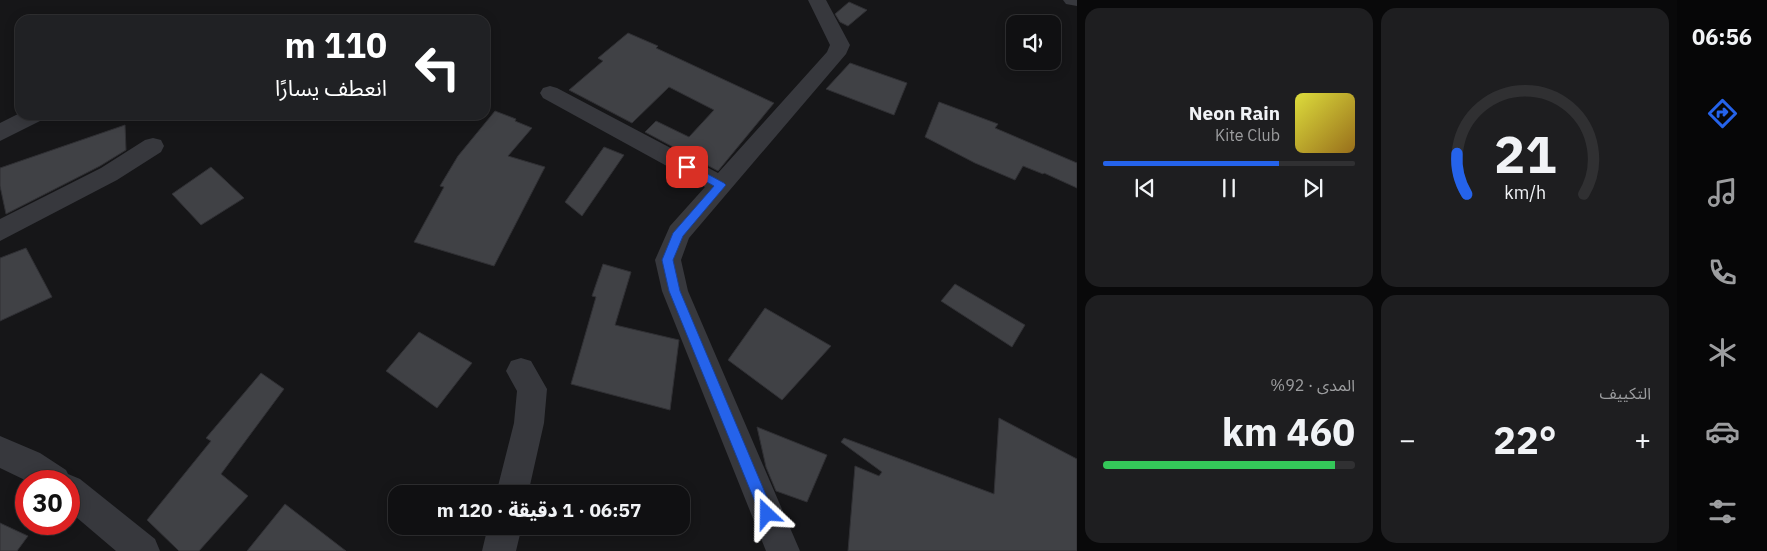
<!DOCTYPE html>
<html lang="ar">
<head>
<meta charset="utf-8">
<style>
	:root { --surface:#101012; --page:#1e1e20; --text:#f1f3f6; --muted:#9c9d9f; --line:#303032; --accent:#2563eb }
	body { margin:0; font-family:"IBM Plex Sans","Noto Sans Arabic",sans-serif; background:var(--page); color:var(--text); direction:rtl; height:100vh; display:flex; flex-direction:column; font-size:19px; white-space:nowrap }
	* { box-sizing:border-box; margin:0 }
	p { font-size:16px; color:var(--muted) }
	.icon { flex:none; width:28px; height:28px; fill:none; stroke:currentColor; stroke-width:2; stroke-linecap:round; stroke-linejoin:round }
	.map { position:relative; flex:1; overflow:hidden; direction:ltr }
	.panel { display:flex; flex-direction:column; gap:8px; padding:8px; background:#09090a; width:600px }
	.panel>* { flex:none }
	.hud { position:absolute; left:15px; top:15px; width:475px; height:105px; border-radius:15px; box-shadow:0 2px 12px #0003,0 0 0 1px var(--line); direction:rtl; background:#202124; color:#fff; overflow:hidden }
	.buttons { position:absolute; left:1006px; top:15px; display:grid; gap:10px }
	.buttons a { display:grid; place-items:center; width:55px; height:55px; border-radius:10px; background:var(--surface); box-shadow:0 2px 12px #0003,0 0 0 1px var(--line); font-size:25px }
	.speed { position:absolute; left:15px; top:470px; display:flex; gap:10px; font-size:25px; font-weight:700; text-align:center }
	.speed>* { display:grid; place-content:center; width:65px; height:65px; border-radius:50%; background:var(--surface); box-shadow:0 2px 12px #0003,0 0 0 1px var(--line); line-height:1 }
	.speed .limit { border:8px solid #d22; background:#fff; color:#111 }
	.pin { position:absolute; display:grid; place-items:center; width:42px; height:42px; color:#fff; margin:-21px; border-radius:10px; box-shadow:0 2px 8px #0006 }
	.me { position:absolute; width:55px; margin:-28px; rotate:337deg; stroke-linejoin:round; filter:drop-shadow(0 0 4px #0008) }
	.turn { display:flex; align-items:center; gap:18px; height:105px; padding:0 20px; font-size:22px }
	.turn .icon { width:65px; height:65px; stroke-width:2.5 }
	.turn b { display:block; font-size:35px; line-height:42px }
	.big { font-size:38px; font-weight:800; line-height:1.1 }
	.panel .widget { flex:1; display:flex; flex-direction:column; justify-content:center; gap:8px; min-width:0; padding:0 18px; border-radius:15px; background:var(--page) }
	.panel .dial { align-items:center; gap:0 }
	.dial svg { height:130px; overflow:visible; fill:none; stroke:var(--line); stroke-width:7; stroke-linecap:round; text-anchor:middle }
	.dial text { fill:var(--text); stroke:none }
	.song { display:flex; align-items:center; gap:15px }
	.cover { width:60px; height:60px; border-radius:8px; background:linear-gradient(135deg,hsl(60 70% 55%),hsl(40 70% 35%)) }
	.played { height:5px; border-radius:2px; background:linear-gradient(90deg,var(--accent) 70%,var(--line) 70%) }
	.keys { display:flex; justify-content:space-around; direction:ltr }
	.heat { display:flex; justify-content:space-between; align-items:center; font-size:28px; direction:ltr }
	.charge { height:8px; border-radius:4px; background:linear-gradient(90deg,#34c759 92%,var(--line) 0) }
	.panel .tiles { flex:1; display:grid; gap:8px; grid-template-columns:repeat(2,1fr) }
	.trip { position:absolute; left:388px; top:485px; width:302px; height:50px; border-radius:15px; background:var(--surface); box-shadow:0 2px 12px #0003,0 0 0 1px var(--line); font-weight:800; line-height:50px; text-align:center; direction:rtl }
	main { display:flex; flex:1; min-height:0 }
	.menu { display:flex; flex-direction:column; width:90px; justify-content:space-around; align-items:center; background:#060607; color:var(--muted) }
	.menu .icon { width:35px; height:35px }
	.menu .on { color:var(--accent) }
	.menu b { font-size:22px; color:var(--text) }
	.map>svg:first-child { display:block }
	.building { fill:#404145; stroke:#303034 }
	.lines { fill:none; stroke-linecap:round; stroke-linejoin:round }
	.minor { fill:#37383d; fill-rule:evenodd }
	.route { fill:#2563eb; stroke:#184099 }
</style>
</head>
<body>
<main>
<nav class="menu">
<b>06:56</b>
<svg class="icon on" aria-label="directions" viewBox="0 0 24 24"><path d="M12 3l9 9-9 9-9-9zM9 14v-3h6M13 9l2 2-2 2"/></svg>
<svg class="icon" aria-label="music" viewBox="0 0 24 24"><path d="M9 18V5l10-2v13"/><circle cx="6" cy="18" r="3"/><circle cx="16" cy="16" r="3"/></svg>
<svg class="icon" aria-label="phone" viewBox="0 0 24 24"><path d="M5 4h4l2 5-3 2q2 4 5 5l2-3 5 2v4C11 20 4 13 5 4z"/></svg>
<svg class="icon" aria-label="climate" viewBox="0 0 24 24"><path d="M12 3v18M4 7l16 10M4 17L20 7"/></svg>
<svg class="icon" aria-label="car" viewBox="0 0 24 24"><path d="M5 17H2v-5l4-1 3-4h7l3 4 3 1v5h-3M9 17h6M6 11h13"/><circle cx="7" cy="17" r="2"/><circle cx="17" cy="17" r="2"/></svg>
<svg class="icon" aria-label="filters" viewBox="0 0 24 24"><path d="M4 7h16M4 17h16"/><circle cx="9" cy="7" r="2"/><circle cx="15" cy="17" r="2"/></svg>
</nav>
<section class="panel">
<div class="tiles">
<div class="widget dial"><svg viewBox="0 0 100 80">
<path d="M14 69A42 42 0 1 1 86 69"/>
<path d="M14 69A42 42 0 0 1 8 44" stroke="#2563eb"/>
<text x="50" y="56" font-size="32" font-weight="700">21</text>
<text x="50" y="72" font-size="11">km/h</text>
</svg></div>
<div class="widget">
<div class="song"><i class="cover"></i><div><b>Neon Rain</b><p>Kite Club</p></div></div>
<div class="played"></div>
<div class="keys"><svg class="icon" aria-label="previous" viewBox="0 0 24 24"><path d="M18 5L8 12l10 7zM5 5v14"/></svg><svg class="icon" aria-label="pause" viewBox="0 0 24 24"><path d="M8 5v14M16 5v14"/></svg><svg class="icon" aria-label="next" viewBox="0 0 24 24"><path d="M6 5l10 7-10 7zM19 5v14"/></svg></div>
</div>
<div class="widget"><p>التكييف</p>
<div class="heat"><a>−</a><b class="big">22°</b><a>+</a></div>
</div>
<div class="widget"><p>المدى · 92%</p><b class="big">460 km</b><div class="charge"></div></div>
</div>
</section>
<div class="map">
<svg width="1077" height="551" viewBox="0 0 1077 551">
	<rect width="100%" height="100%" fill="#161618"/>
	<!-- building -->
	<path class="building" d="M 849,2 L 867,10 L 848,26 L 840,22 L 835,14 Z
		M 628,33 L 658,46 L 656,48 L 774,103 L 718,171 L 645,132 L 656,121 L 689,137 L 714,110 L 669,87 L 632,123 L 569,90 L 603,61 L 598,58 Z
		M 850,63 L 907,83 L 894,115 L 826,89 Z
		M 939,102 L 998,124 L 995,128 L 1077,163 L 1077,188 L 1044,173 L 1043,174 L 1023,166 L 1015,180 L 975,163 L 925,137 Z
		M 495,111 L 516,119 L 515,121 L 532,128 L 508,156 L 545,167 L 494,266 L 414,242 L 444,187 L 440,186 L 458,156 Z
		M 125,125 L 126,150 L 100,166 L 6,214 L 0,186 L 0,168 Z
		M 604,147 L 624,155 L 582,216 L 565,202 Z
		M 211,167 L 244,198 L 201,225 L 172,194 Z
		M 26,248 L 52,297 L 0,321 L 0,258 Z
		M 603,264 L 631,272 L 615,325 L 679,340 L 670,410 L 571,384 L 596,297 L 592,296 Z
		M 955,284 L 1025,325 L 1012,347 L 941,301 Z
		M 765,308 L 831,346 L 782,400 L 728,360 Z
		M 419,332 L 472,363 L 437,408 L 386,371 Z
		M 261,373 L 284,389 L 221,474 L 248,496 L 199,551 L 179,551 L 147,520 L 211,441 L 206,438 Z
		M 999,418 L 1077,459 L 1077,551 L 848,551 L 855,466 L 879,476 L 882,472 L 841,442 L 844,438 L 994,494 Z
		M 757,427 L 827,455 L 807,502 L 776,491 L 766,467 Z
		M 285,504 L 346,551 L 247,551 Z
		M 0,523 L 28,536 L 17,551 L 0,551 Z"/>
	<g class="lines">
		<!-- minor -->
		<path class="minor" d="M 808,0 L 826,0 L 850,45 L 846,54 L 689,238 L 681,260 L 688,291 L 800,551 L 766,551 L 662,291 L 655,260 L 670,226 L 705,187 L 543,98 L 540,93 L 543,88 L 550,86 L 557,88 L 718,173 L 827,52 L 830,45 Z
			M 1063,0 L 1077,0 L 1077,6 L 1066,4 Z
			M 20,113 L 20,115 L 45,115 L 42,120 L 0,141 L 0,123 Z
			M 153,138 L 161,140 L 164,146 L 161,152 L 117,180 L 0,241 L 0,219 L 101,168 L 145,140 Z
			M 521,358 L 531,361 L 547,389 L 544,423 L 528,494 L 496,494 L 514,423 L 517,391 L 506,371 L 511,361 Z
			M 0,436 L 40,453 L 66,470 L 68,474 L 80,479 L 155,539 L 160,551 L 116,551 L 69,511 L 69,481 L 27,481 L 0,468 Z
			M 488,526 L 522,526 L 516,551 L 482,551 Z"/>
	</g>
	<!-- route -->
	<path class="route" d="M 687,163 L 724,183 L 726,185 L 683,236 L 673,260 L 680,291 L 774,514 L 772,519 L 767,521 L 762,519 L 669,291 L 662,260 L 673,233 L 714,186 L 683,169 L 683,164 Z"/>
</svg>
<div class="buttons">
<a><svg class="icon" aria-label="sound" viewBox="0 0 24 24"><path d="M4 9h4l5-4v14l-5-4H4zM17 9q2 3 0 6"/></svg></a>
</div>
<div class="speed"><div class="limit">30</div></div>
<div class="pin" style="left:687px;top:167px;background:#d93025"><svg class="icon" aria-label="arrive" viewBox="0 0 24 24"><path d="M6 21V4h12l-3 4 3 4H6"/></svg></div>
<svg class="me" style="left:767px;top:514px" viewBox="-20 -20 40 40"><path d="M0-17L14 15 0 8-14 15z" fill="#2563eb" stroke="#fff" stroke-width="4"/></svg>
<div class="trip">06:57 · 1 دقيقة · 120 m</div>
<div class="hud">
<div class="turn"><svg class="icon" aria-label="left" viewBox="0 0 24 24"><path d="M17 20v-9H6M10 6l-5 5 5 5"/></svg><div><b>110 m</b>انعطف يسارًا</div></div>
</div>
</div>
</main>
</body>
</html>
